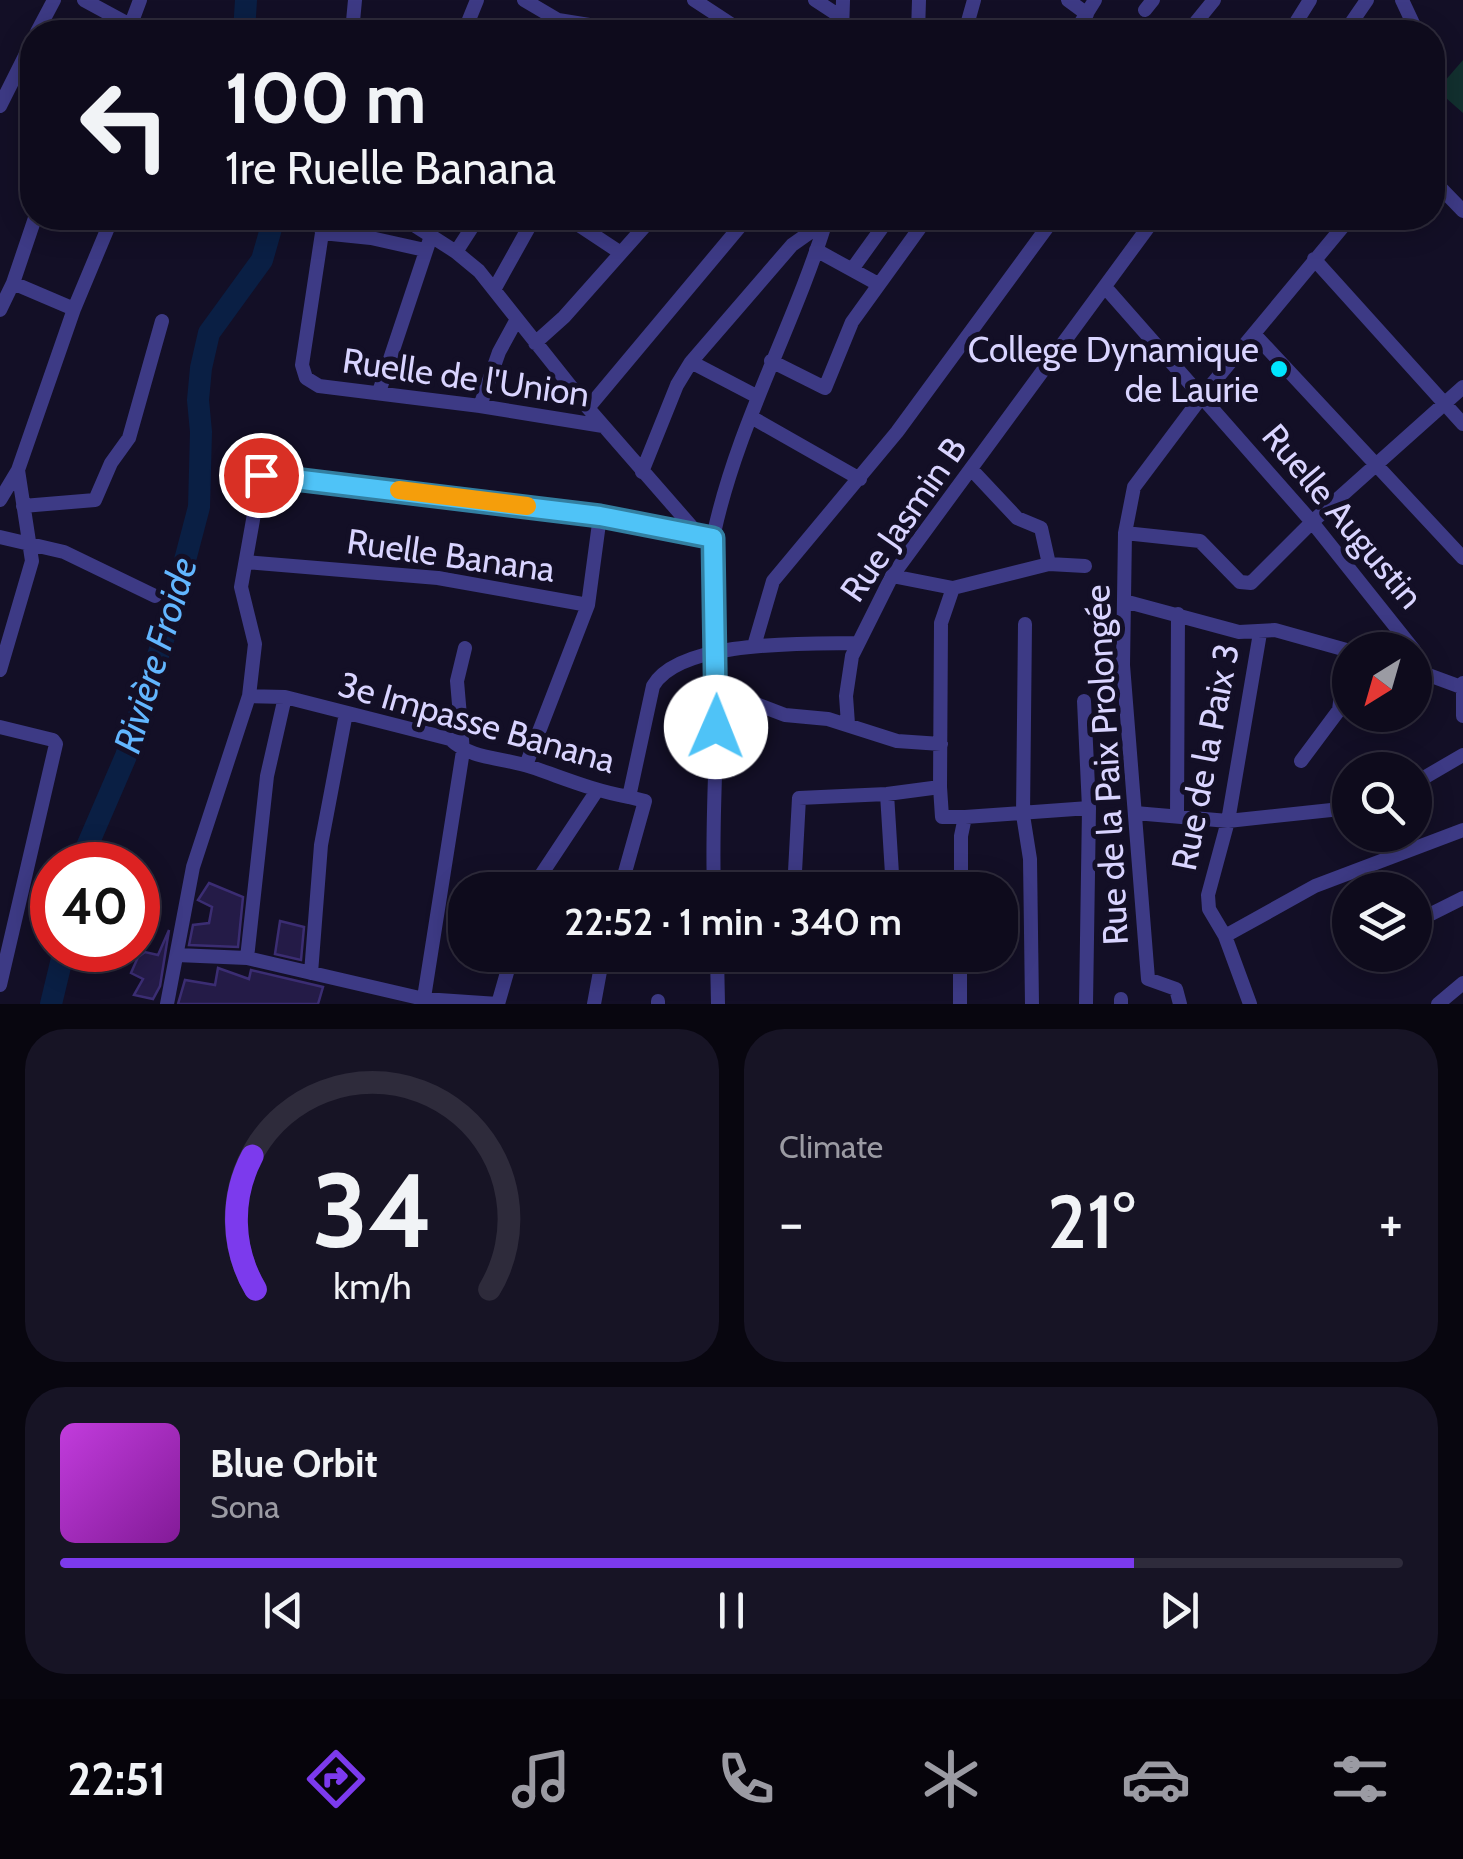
<!DOCTYPE html>
<html lang="en">
<head>
<meta charset="utf-8">
<style>
	:root { --surface:#0e0b1c; --page:#171425; --text:#f1f3f6; --muted:#9b9ba3; --line:#2e2b3b; --accent:#7c3aed }
	body { margin:0; font-family:Cabin,sans-serif; background:var(--page); color:var(--text); height:100vh; display:flex; flex-direction:column; font-size:38px; white-space:nowrap }
	* { box-sizing:border-box; margin:0 }
	p { font-size:32px; color:var(--muted) }
	.icon { flex:none; width:55px; height:55px; fill:none; stroke:currentColor; stroke-width:2; stroke-linecap:round; stroke-linejoin:round }
	.map { position:relative; height:1004px; overflow:hidden }
	.sheet { display:flex; flex-direction:column; gap:25px; padding:25px; background:#08060f; flex:1 }
	.sheet>* { flex:none }
	.banner { position:absolute; left:20px; top:20px; width:1425px; height:210px; border-radius:40px; box-shadow:0 5px 25px #0003,0 0 0 2px var(--line); background:#0e0b1c; color:var(--text); overflow:hidden }
	.needle { width:65px; rotate:217deg }
	.controls { position:absolute; left:1332px; top:632px; display:grid; gap:20px }
	.controls a { display:grid; place-items:center; width:100px; height:100px; border-radius:50%; background:var(--surface); box-shadow:0 5px 25px #0003,0 0 0 2px var(--line); font-size:50px }
	.speed { position:absolute; left:30px; top:842px; display:flex; gap:20px; font-size:50px; font-weight:700; text-align:center }
	.speed>* { display:grid; place-content:center; width:130px; height:130px; border-radius:50%; background:var(--surface); box-shadow:0 5px 25px #0003,0 0 0 2px var(--line); line-height:1 }
	.speed .limit { border:15px solid #d22; background:#fff; color:#111 }
	.pin { position:absolute; display:grid; place-items:center; width:85px; height:85px; color:#fff; margin:-42px; border:5px solid #fff; border-radius:50%; box-shadow:0 2px 10px #0007 }
	.me { position:absolute; width:110px; margin:-55px; rotate:1deg; stroke-linejoin:round; filter:drop-shadow(0 0 8px #0008) }
	.turn { display:flex; align-items:center; gap:35px; height:210px; padding:0 40px; font-size:45px }
	.turn .icon { width:130px; height:130px; stroke-width:2.5 }
	.turn b { display:block; font-size:70px; line-height:85px }
	.big { font-size:75px; font-weight:600; line-height:1.1 }
	.sheet .tile { flex:1; display:flex; flex-direction:column; justify-content:center; gap:15px; min-width:0; padding:0 35px; border-radius:40px; background:var(--page) }
	.sheet .dial { align-items:center; gap:0 }
	.dial svg { height:260px; overflow:visible; fill:none; stroke:var(--line); stroke-width:7; stroke-linecap:round; text-anchor:middle }
	.dial text { fill:var(--text); stroke:none }
	.song { display:flex; align-items:center; gap:30px }
	.cover { width:120px; height:120px; border-radius:15px; background:linear-gradient(135deg,hsl(290 70% 55%),hsl(290 70% 35%)) }
	.played { height:10px; border-radius:5px; background:linear-gradient(90deg,var(--accent) 80%,var(--line) 80%) }
	.keys { display:flex; justify-content:space-around; direction:ltr }
	.heat { display:flex; justify-content:space-between; align-items:center; font-size:55px; direction:ltr }
	.sheet .tiles { flex:1; display:grid; gap:25px; grid-template-columns:1fr 1fr }
	.tile:last-child { grid-column:span 2 }
	.trip { position:absolute; left:448px; top:872px; width:570px; height:100px; border-radius:40px; background:var(--surface); box-shadow:0 5px 25px #0003,0 0 0 2px var(--line); font-weight:600; line-height:100px; text-align:center }
	.menu { display:flex; height:160px; justify-content:space-around; align-items:center; background:#06040b; color:var(--muted) }
	.menu .icon { width:70px; height:70px }
	.menu .active { color:var(--accent) }
	.menu b { font-size:45px; color:var(--text) }
	.map>svg:first-child { display:block }
	.green { fill:#12302f }
	.lines { fill:none; stroke-linecap:round; stroke-linejoin:round }
	.river { stroke:#0a1f44; stroke-width:22 }
	.building { fill:#241b47; stroke:#3b2d73; stroke-width:2.5 }
	.minor { stroke:#3d3a85; stroke-width:14 }
	.route-casing { stroke:#337fa1; stroke-width:25 }
	.route { stroke:#4fc3f7; stroke-width:18 }
	.slow { stroke:#f59e0b; stroke-width:18 }
	.poi-dot { fill:#00e5ff; stroke:#130f26; stroke-width:4 }
	.labels { text-anchor:middle; dominant-baseline:central; stroke-width:10; stroke-linejoin:round; paint-order:stroke }
	.poi-label { font-size:35px; fill:#d9d4ff; stroke:#130f26; text-anchor:end }
	.street-label { font-size:35px; fill:#d9d4ff; stroke:#130f26 }
	.water-label { font-size:38px; font-style:italic; fill:#62b6ff; stroke:#130f26 }
</style>
</head>
<body>
<div class="map">
<svg width="1463" height="1004" viewBox="0 0 1463 1004">
	<rect width="100%" height="100%" fill="#130f26"/>
	<!-- green -->
	<path class="green" d="M 1463,60 L 1463,113 L 1437,90 Z"/>
	<g class="lines">
		<!-- river -->
		<path class="river" d="M 244,32 L 246,0
			M 79,865 L 126,756 L 169,621 L 199,507 L 201,432 L 198,400 L 201,368 L 209,333 L 262,260 L 274,218
			M 51,1004 L 64,950"/>
	</g>
	<!-- building -->
	<path class="building" d="M 209,883 L 243,897 L 238,947 L 189,945 L 193,925 L 209,923 L 212,907 L 198,900 Z
		M 280,921 L 304,927 L 301,960 L 275,954 Z
		M 169,930 L 160,986 L 153,999 L 134,995 L 143,979 L 131,973 L 138,957 L 145,952 L 158,955 Z
		M 218,968 L 249,979 L 251,970 L 323,987 L 318,1004 L 178,1004 L 185,980 L 215,985 Z"/>
	<g class="lines">
		<!-- minor -->
		<path class="minor" d="M 84,0 L 130,25
			M 524,0 L 558,20 L 633,32
			M 694,0 L 743,32
			M 815,0 L 841,17
			M 1068,0 L 1087,14
			M 1402,0 L 1417,32
			M 1145,10 L 1153,0
			M 37,32 L 54,0
			M 128,32 L 140,0
			M 352,32 L 355,0
			M 464,32 L 477,0
			M 842,32 L 843,0
			M 918,32 L 919,0
			M 965,32 L 974,0
			M 1075,32 L 1095,0
			M 1188,32 L 1214,0
			M 1290,32 L 1310,0
			M 1345,32 L 1367,0
			M 0,106 L 32,42
			M 1432,179 L 1463,211
			M 319,218 L 322,233 L 302,365 L 306,378 L 319,386 L 480,406 L 603,426
			M 403,218 L 456,252 L 479,271 L 588,408 L 698,534
			M 568,218 L 621,253
			M 322,233 L 371,238 L 425,250
			M 816,250 L 878,284
			M 456,252 L 478,218
			M 1314,259 L 1463,424
			M 853,268 L 889,218
			M 13,283 L 74,309
			M 1105,287 L 1312,522 L 1414,650
			M 495,288 L 534,218
			M 0,310 L 13,283 L 35,218
			M 1255,335 L 1463,558
			M 535,343 L 564,317 L 652,218
			M 771,361 L 825,388 L 852,322 L 927,218
			M 691,362 L 758,397
			M 379,392 L 431,236
			M 480,406 L 499,352 L 517,319
			M 588,408 L 747,218
			M 751,417 L 860,479
			M 972,470 L 1017,518 L 1041,528 L 1049,564
			M 642,472 L 677,385 L 691,362 L 792,245 L 826,221
			M 0,500 L 18,470
			M 23,506 L 95,500 L 111,463 L 129,438 L 162,321
			M 1125,533 L 1200,541 L 1240,582 L 1251,583 L 1312,522 L 1463,387
			M 0,537 L 64,552 L 155,596
			M 246,562 L 438,578 L 588,605
			M 892,576 L 953,588 L 1049,564 L 1085,566
			M 1124,601 L 1239,632 L 1275,630 L 1350,651
			M 1025,624 L 1023,815 L 1030,859 L 1032,1004
			M 754,646 L 773,581 L 897,432 L 1054,218
			M 0,670 L 32,561 L 18,470 L 74,309 L 112,218
			M 1415,670 L 1461,687
			M 1463,683 L 1463,716
			M 717,689 L 785,715 L 828,719 L 897,741 L 941,744
			M 249,696 L 285,697 L 450,739 C 472,760 502,757 531,767 C 564,778 594,791 629,797
			M 1084,701 L 1089,808 L 1086,1004
			M 848,724 L 846,696 L 852,656 L 892,576 L 1155,218
			M 0,727 L 53,740 L 56,744 L 0,985
			M 1301,761 L 1339,710 L 1347,650
			M 526,765 L 588,605 L 600,516
			M 1415,783 L 1463,755
			M 940,787 L 942,817 L 965,817 L 961,836 L 961,890
			M 887,794 L 893,890
			M 1135,813 L 1228,821 L 1350,808
			M 1177,816 L 1178,614
			M 965,817 L 1089,808
			M 531,890 L 596,792
			M 620,890 L 645,801 L 629,797 L 653,686 C 680,639 808,644 857,643
			M 714,890 C 711,811 719,733 717,654 C 716,615 706,571 714,533 C 738,423 795,324 827,218
			M 794,890 L 799,798 L 887,794 L 940,787 L 941,623 L 953,588
			M 1415,922 L 1463,898
			M 1225,936 L 1315,886 L 1463,830
			M 177,955 L 247,958 L 424,999 L 498,1004
			M 717,955 L 718,1004
			M 247,958 L 267,776 L 285,697
			M 311,973 L 321,845 L 346,713
			M 1121,999 L 1121,1004
			M 167,1004 L 193,867 L 249,696 L 255,644 L 241,587 L 261,475 L 600,516 L 697,534
			M 423,1004 L 463,751 L 457,681 L 465,648
			M 498,1004 L 512,955
			M 594,1004 L 603,955
			M 658,1004 L 658,1001
			M 960,1004 L 960,955
			M 1180,1004 L 1176,989 L 1148,979 L 1123,665 L 1125,533 L 1134,487 L 1203,395 L 1350,218
			M 1250,1004 L 1225,936 L 1209,909 L 1208,895 L 1228,821 L 1260,633
			M 1438,1004 L 1463,983"/>
	</g>
	<g class="lines">
		<!-- route casing -->
		<g class="route-casing">
			<path id="route" d="M 261,475 L 600,516 L 713,538 L 716,727"/>
		</g>
		<!-- route -->
		<use href="#route" class="route"/>
		<!-- slow -->
		<path class="slow" d="M 399,490 L 527,506"/>
	</g>
	<!-- markers -->
	<circle class="poi-dot" cx="1279" cy="369" r="10"/>
	<g class="labels">
		<!-- poi labels -->
		<g class="poi-label">
			<text x="1259" y="349">College Dynamique<tspan x="1259" dy="40">de Laurie</tspan></text>
		</g>
		<!-- street labels -->
		<g class="street-label">
			<text transform="translate(466 377) rotate(8)">Ruelle de l'Union</text>
			<text transform="translate(1343 516) rotate(50)">Ruelle Augustin</text>
			<text transform="translate(903 519) rotate(-55)">Rue Jasmin B</text>
			<text transform="translate(451 555) rotate(8)">Ruelle Banana</text>
			<text transform="translate(477 722) rotate(16)">3e Impasse Banana</text>
			<text transform="translate(1205 757) rotate(-79)">Rue de la Paix 3</text>
			<text transform="translate(1106 765) rotate(-93)">Rue de la Paix Prolongée</text>
		</g>
		<!-- water labels -->
		<g class="water-label">
			<text transform="translate(155 655) rotate(-73)">Rivière Froide</text>
		</g>
	</g>
</svg>
<div class="controls">
<a><svg class="needle" viewBox="-14 -14 28 28"><path d="M0-13l5 13h-10z" fill="#e53935"/><path d="M0 13l5-13h-10z" fill="#9b9ba3"/></svg></a>
<a><svg class="icon" aria-label="search" viewBox="0 0 24 24"><circle cx="10" cy="10" r="6"/><path d="M15 15l6 6"/></svg></a>
<a><svg class="icon" aria-label="layers" viewBox="0 0 24 24"><path d="M12 4l9 5-9 5-9-5zM3 14l9 5 9-5"/></svg></a>
</div>
<div class="speed"><div class="limit">40</div></div>
<div class="pin" style="left:261px;top:475px;background:#d93025"><svg class="icon" aria-label="arrive" viewBox="0 0 24 24"><path d="M6 21V4h12l-3 4 3 4H6"/></svg></div>
<svg class="me" style="left:716px;top:727px" viewBox="-20 -20 40 40"><circle r="19" fill="#fff"/><path d="M0-13L10 11 0 6-10 11z" fill="#4fc3f7"/></svg>
<div class="trip">22:52 · 1 min · 340 m</div>
<div class="banner">
<div class="turn"><svg class="icon" aria-label="left" viewBox="0 0 24 24"><path d="M17 20v-9H6M10 6l-5 5 5 5"/></svg><div><b>100 m</b>1re Ruelle Banana</div></div>
</div>
</div>
<section class="sheet">
<div class="tiles">
<div class="tile dial"><svg viewBox="0 0 100 80">
<path d="M14 69A42 42 0 1 1 86 69"/>
<path d="M14 69A42 42 0 0 1 13 28" stroke="#7c3aed"/>
<text x="50" y="56" font-size="32" font-weight="700">34</text>
<text x="50" y="72" font-size="11">km/h</text>
</svg></div>
<div class="tile"><p>Climate</p>
<div class="heat"><a>−</a><b class="big">21°</b><a>+</a></div>
</div>
<div class="tile">
<div class="song"><i class="cover"></i><div><b>Blue Orbit</b><p>Sona</p></div></div>
<div class="played"></div>
<div class="keys"><svg class="icon" aria-label="previous" viewBox="0 0 24 24"><path d="M18 5L8 12l10 7zM5 5v14"/></svg><svg class="icon" aria-label="pause" viewBox="0 0 24 24"><path d="M8 5v14M16 5v14"/></svg><svg class="icon" aria-label="next" viewBox="0 0 24 24"><path d="M6 5l10 7-10 7zM19 5v14"/></svg></div>
</div>
</div>
</section>
<nav class="menu">
<b>22:51</b>
<svg class="icon active" aria-label="directions" viewBox="0 0 24 24"><path d="M12 3l9 9-9 9-9-9zM9 14v-3h6M13 9l2 2-2 2"/></svg>
<svg class="icon" aria-label="music" viewBox="0 0 24 24"><path d="M9 18V5l10-2v13"/><circle cx="6" cy="18" r="3"/><circle cx="16" cy="16" r="3"/></svg>
<svg class="icon" aria-label="phone" viewBox="0 0 24 24"><path d="M5 4h4l2 5-3 2q2 4 5 5l2-3 5 2v4C11 20 4 13 5 4z"/></svg>
<svg class="icon" aria-label="climate" viewBox="0 0 24 24"><path d="M12 3v18M4 7l16 10M4 17L20 7"/></svg>
<svg class="icon" aria-label="car" viewBox="0 0 24 24"><path d="M5 17H2v-5l4-1 3-4h7l3 4 3 1v5h-3M9 17h6M6 11h13"/><circle cx="7" cy="17" r="2"/><circle cx="17" cy="17" r="2"/></svg>
<svg class="icon" aria-label="filters" viewBox="0 0 24 24"><path d="M4 7h16M4 17h16"/><circle cx="9" cy="7" r="2"/><circle cx="15" cy="17" r="2"/></svg>
</nav>
</body>
</html>
